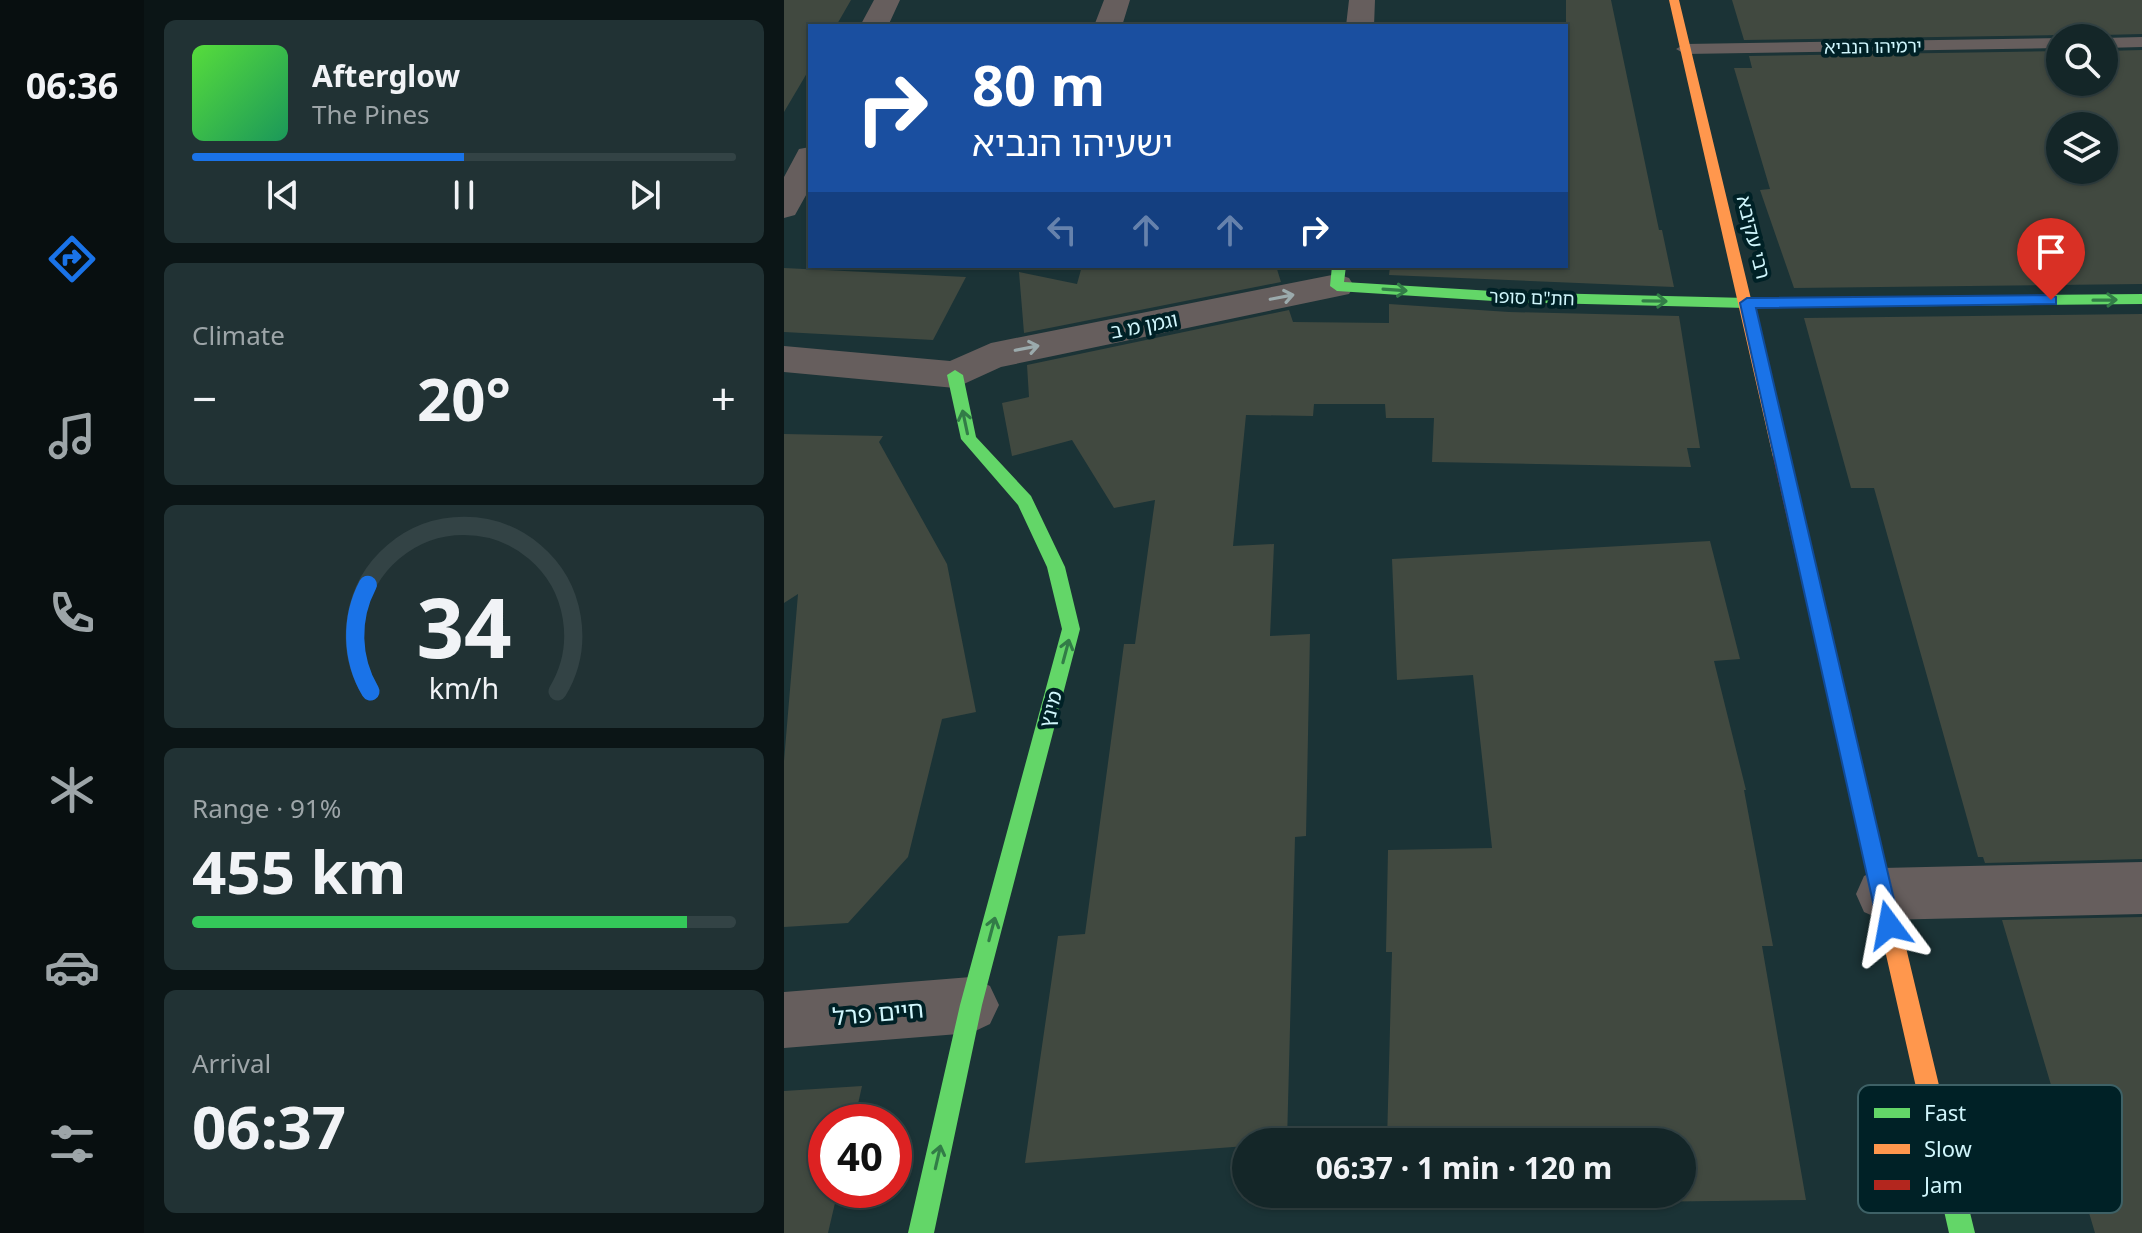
<!DOCTYPE html>
<html lang="en">
<head>
<meta charset="utf-8">
<style>
	:root { --surface:#142628; --page:#213234; --text:#f1f3f6; --muted:#9da5a8; --line:#334345; --accent:#1a73e8 }
	body { margin:0; font-family:"Noto Sans","Noto Sans Hebrew",sans-serif; background:var(--page); color:var(--text); height:100vh; display:flex; flex-direction:column; font-size:30px; white-space:nowrap }
	* { box-sizing:border-box; margin:0 }
	p { font-size:26px; color:var(--muted) }
	.icon { flex:none; width:44px; height:44px; fill:none; stroke:currentColor; stroke-width:2; stroke-linecap:round; stroke-linejoin:round }
	.map { position:relative; flex:1; overflow:hidden }
	.panel { display:flex; flex-direction:column; gap:20px; padding:20px; background:#0b1516; width:640px }
	.panel>* { flex:none }
	.banner { position:absolute; left:24px; top:24px; width:760px; height:244px; border-radius:0px; box-shadow:0 2px 6px #0004,0 0 0 2px var(--line); background:#1a4fa0; color:#fff; overflow:hidden }
	.fabs { position:absolute; left:1262px; top:24px; display:grid; gap:16px }
	.fabs a { display:grid; place-items:center; width:72px; height:72px; border-radius:50%; background:var(--surface); box-shadow:0 2px 6px #0004,0 0 0 2px var(--line); font-size:40px }
	.speed { position:absolute; left:24px; top:1104px; display:flex; gap:16px; font-size:40px; font-weight:700; text-align:center }
	.speed>* { display:grid; place-content:center; width:104px; height:104px; border-radius:50%; background:var(--surface); box-shadow:0 2px 6px #0004,0 0 0 2px var(--line); line-height:1 }
	.speed .limit { border:12px solid #d22; background:#fff; color:#111 }
	.pin { position:absolute; display:grid; place-items:center; width:68px; height:68px; color:#fff; margin:-82px -34px; border-radius:50% 50% 50% 0; rotate:-45deg; box-shadow:0 0 8px #0007 }
	.pin .icon { rotate:45deg }
	.me { position:absolute; width:88px; margin:-44px; rotate:347deg; stroke-linejoin:round; filter:drop-shadow(0 0 6px #0008) }
	.turn { display:flex; align-items:center; gap:28px; height:168px; padding:0 32px; font-size:36px }
	.turn .icon { width:104px; height:104px; stroke-width:2.5 }
	.turn b { display:block; font-size:56px; line-height:68px }
	.lanes { display:flex; align-items:center; height:76px; padding:0 32px; background:#0003; justify-content:center; gap:40px; direction:ltr }
	.lanes .off { opacity:.35 }
	.big { font-size:60px; font-weight:700; line-height:1.1 }
	.panel .card { flex:1; display:flex; flex-direction:column; justify-content:center; gap:12px; min-width:0; padding:0 28px; border-radius:12px; background:var(--page) }
	.panel .dial { align-items:center; gap:0 }
	.dial svg { height:208px; overflow:visible; fill:none; stroke:var(--line); stroke-width:7; stroke-linecap:round; text-anchor:middle }
	.dial text { fill:var(--text); stroke:none }
	.song { display:flex; align-items:center; gap:24px }
	.cover { width:96px; height:96px; border-radius:12px; background:linear-gradient(135deg,hsl(110 70% 55%),hsl(150 70% 35%)) }
	.played { height:8px; border-radius:4px; background:linear-gradient(90deg,var(--accent) 50%,var(--line) 50%) }
	.keys { display:flex; justify-content:space-around; direction:ltr }
	.heat { display:flex; justify-content:space-between; align-items:center; font-size:44px; direction:ltr }
	.charge { height:12px; border-radius:6px; background:linear-gradient(90deg,#34c759 91%,var(--line) 0) }
	.trip { position:absolute; left:448px; top:1128px; width:464px; height:80px; border-radius:40px; background:var(--surface); box-shadow:0 2px 6px #0004,0 0 0 2px var(--line); font-weight:700; line-height:80px; text-align:center }
	main { display:flex; flex:1; min-height:0 }
	.dock { display:flex; flex-direction:column; width:144px; justify-content:space-around; align-items:center; background:#080f10; color:var(--muted) }
	.dock .icon { width:56px; height:56px }
	.dock .current { color:var(--accent) }
	.dock b { font-size:36px; color:var(--text) }
	.map>svg:first-child { display:block }
	.building { fill:#414940; fill-rule:evenodd }
	.lines { fill:none; stroke-linecap:round; stroke-linejoin:round }
	.lane { fill:#665e5d; fill-rule:evenodd }
	.street { fill:#665e5d; fill-rule:evenodd }
	.fast { fill:#63d668; fill-rule:evenodd }
	.slow { fill:#ff974d; fill-rule:evenodd }
	.jam { fill:#b3261e; fill-rule:evenodd }
	.oneway { stroke:#327c47 }
	.oneway2 { stroke:#9baaac }
	.route { fill:#1a73e8; stroke:#114b97; stroke-width:2 }
	.labels { text-anchor:middle; dominant-baseline:central; stroke-width:8; stroke-linejoin:round; paint-order:stroke }
	.far-street-label { font-size:18px; fill:#d0f6fc; stroke:#002126 }
	.street-label { font-size:20px; fill:#d0f6fc; stroke:#002126 }
	.near-street-label { font-size:24px; fill:#d0f6fc; stroke:#002126 }
	.key { fill:#002126; stroke:#3e6166; stroke-width:2 }
	.key-label { font-size:22px; fill:#d0f6fc }
</style>
</head>
<body>
<main>
<nav class="dock">
<b>06:36</b>
<svg class="icon current" aria-label="directions" viewBox="0 0 24 24"><path d="M12 3l9 9-9 9-9-9zM9 14v-3h6M13 9l2 2-2 2"/></svg>
<svg class="icon" aria-label="music" viewBox="0 0 24 24"><path d="M9 18V5l10-2v13"/><circle cx="6" cy="18" r="3"/><circle cx="16" cy="16" r="3"/></svg>
<svg class="icon" aria-label="phone" viewBox="0 0 24 24"><path d="M5 4h4l2 5-3 2q2 4 5 5l2-3 5 2v4C11 20 4 13 5 4z"/></svg>
<svg class="icon" aria-label="climate" viewBox="0 0 24 24"><path d="M12 3v18M4 7l16 10M4 17L20 7"/></svg>
<svg class="icon" aria-label="car" viewBox="0 0 24 24"><path d="M5 17H2v-5l4-1 3-4h7l3 4 3 1v5h-3M9 17h6M6 11h13"/><circle cx="7" cy="17" r="2"/><circle cx="17" cy="17" r="2"/></svg>
<svg class="icon" aria-label="filters" viewBox="0 0 24 24"><path d="M4 7h16M4 17h16"/><circle cx="9" cy="7" r="2"/><circle cx="15" cy="17" r="2"/></svg>
</nav>
<section class="panel">
<div class="card">
<div class="song"><i class="cover"></i><div><b>Afterglow</b><p>The Pines</p></div></div>
<div class="played"></div>
<div class="keys"><svg class="icon" aria-label="previous" viewBox="0 0 24 24"><path d="M18 5L8 12l10 7zM5 5v14"/></svg><svg class="icon" aria-label="pause" viewBox="0 0 24 24"><path d="M8 5v14M16 5v14"/></svg><svg class="icon" aria-label="next" viewBox="0 0 24 24"><path d="M6 5l10 7-10 7zM19 5v14"/></svg></div>
</div>
<div class="card"><p>Climate</p>
<div class="heat"><a>−</a><b class="big">20°</b><a>+</a></div>
</div>
<div class="card dial"><svg viewBox="0 0 100 80">
<path d="M14 69A42 42 0 1 1 86 69"/>
<path d="M14 69A42 42 0 0 1 13 28" stroke="#1a73e8"/>
<text x="50" y="56" font-size="32" font-weight="700">34</text>
<text x="50" y="72" font-size="11">km/h</text>
</svg></div>
<div class="card"><p>Range · 91%</p><b class="big">455 km</b><div class="charge"></div></div>
<div class="card"><p>Arrival</p><b class="big">06:37</b></div>
</section>
<div class="map">
<svg width="1358" height="1233" viewBox="0 0 1358 1233">
	<rect width="100%" height="100%" fill="#1b3336"/>
	<!-- building -->
	<path class="building" d="M 0,0 L 67,0 L 52,26 L 26,26 L 26,68 L 0,112 Z
		M 782,0 L 827,0 L 875,230 L 878,230 L 890,287 L 605,275 L 606,266 L 782,266 Z
		M 948,0 L 1358,0 L 1358,34 L 1319,35 L 1316,38 L 1280,38 L 1277,35 L 960,40 Z
		M 1358,50 L 1358,284 L 1010,288 L 976,190 L 986,189 L 950,68 L 968,68 L 965,56 L 1276,51 L 1276,82 L 1320,82 L 1320,51 ZM 1276,126 L 1320,126 L 1320,170 L 1276,170 Z
		M 298,266 L 492,266 L 497,282 L 240,333 L 235,272 L 293,284 Z
		M 0,268 L 182,277 L 149,340 L 0,332 Z
		M 605,304 L 725,312 L 895,316 L 916,448 L 903,448 L 907,467 L 648,462 L 650,418 L 602,418 L 601,404 L 530,404 L 529,416 L 462,415 L 449,546 L 490,544 L 486,636 L 526,634 L 522,836 L 511,837 L 503,1142 L 462,1142 L 462,1146 L 241,1163 L 274,936 L 301,934 L 340,644 L 351,644 L 371,500 L 330,508 L 288,440 L 228,456 L 218,403 L 245,397 L 243,365 L 505,310 L 509,322 L 605,323 Z
		M 1358,314 L 1358,859 L 1201,863 L 1199,857 L 1194,857 L 1090,488 L 1067,488 L 1020,318 Z
		M 0,434 L 99,436 L 95,442 L 163,564 L 192,712 L 158,719 L 124,857 L 64,923 L 0,927 L 0,761 L 14,594 L 0,603 Z
		M 926,541 L 956,659 L 930,661 L 962,790 L 960,790 L 989,946 L 978,946 L 1022,1200 L 601,1205 L 601,1194 L 898,1194 L 898,1142 L 603,1142 L 608,952 L 602,952 L 604,850 L 708,848 L 689,675 L 613,680 L 608,559 Z
		M 1358,917 L 1358,1233 L 1311,1233 L 1218,920 Z
		M 78,1086 L 70,1122 L 42,1122 L 42,1190 L 54,1190 L 44,1233 L 0,1233 L 0,1091 Z"/>
	<g class="lines">
		<!-- lane -->
		<path class="lane" d="M 1358,37 L 1358,47 L 1320,48 L 1319,38 Z
			M 1277,38 L 1276,48 L 901,54 L 892,49 L 901,44 Z"/>
		<!-- street -->
		<path class="street" d="M 90,0 L 116,0 L 104,26 L 76,26 Z
			M 320,0 L 346,0 L 338,26 L 310,26 Z
			M 565,0 L 591,0 L 590,26 L 562,26 Z
			M 26,147 L 26,188 L 11,215 L 0,218 L 0,177 L 15,149 Z
			M 553,274 L 565,278 L 570,286 L 565,294 L 217,367 L 171,388 L 0,372 L 0,346 L 166,361 L 207,343 Z
			M 1358,862 L 1358,914 L 1098,920 L 1080,912 L 1072,894 L 1080,876 L 1098,868 Z
			M 187,977 L 206,986 L 215,1005 L 206,1024 L 187,1033 L 0,1048 L 0,992 Z"/>
		<!-- fast -->
		<path class="fast" d="M 548,266 L 562,266 L 560,282 L 725,292 L 963,298 L 1358,294 L 1358,304 L 963,308 L 725,302 L 553,291 L 546,286 Z
			M 171,370 L 179,375 L 192,437 L 247,496 L 281,567 L 296,629 L 198,1005 L 150,1233 L 124,1233 L 176,1005 L 278,629 L 263,567 L 234,505 L 177,439 L 163,375 Z
			M 1153,1115 L 1161,1119 L 1165,1127 L 1191,1233 L 1165,1233 L 1141,1127 L 1145,1119 Z"/>
		<!-- slow -->
		<path class="slow" d="M 885,0 L 895,0 L 1005,457 L 997,463 L 989,457 Z
			M 1047,664 L 1054,666 L 1056,672 L 1165,1127 L 1161,1135 L 1153,1139 L 1145,1135 L 1141,1127 L 1038,672 L 1040,666 Z"/>
		<!-- jam -->
		<path class="jam" d="M 997,451 L 1005,457 L 1056,672 L 1054,678 L 1047,680 L 1040,678 L 1038,672 L 989,457 Z"/>
	</g>
	<!-- one-way arrows -->
	<defs><path id="oneway-shaft" d="M-6 0H5M1.5-3L5.5 0L1.5 3" fill="none" stroke-width="1.6" stroke-linecap="round" stroke-linejoin="round" transform="scale(2)"/></defs>
	<g class="oneway">
		<use href="#oneway-shaft" transform="translate(611 290) rotate(4)"/>
		<use href="#oneway-shaft" transform="translate(1321 300) rotate(-1)"/>
		<use href="#oneway-shaft" transform="translate(871 301) rotate(1)"/>
		<use href="#oneway-shaft" transform="translate(181 422) rotate(-102)"/>
		<use href="#oneway-shaft" transform="translate(282 651) rotate(-75)"/>
		<use href="#oneway-shaft" transform="translate(208 929) rotate(-75)"/>
		<use href="#oneway-shaft" transform="translate(154 1157) rotate(-77)"/>
	</g>
	<g class="oneway2">
		<use href="#oneway-shaft" transform="translate(498 297) rotate(-11)"/>
		<use href="#oneway-shaft" transform="translate(243 348) rotate(-11)"/>
	</g>
	<!-- route -->
	<path class="route" d="M 1267,295 L 1272,297 L 1272,304 L 972,308 L 1116,925 L 1113,933 L 1105,936 L 1097,933 L 1094,925 L 956,303 L 963,298 Z"/>
	<g class="labels">
		<!-- far-street labels -->
		<g class="far-street-label">
			<text transform="translate(1089 46) rotate(-1)">ירמיהו הנביא</text>
			<text transform="translate(748 297) rotate(2)">חת"ם סופר</text>
		</g>
		<!-- street labels -->
		<g class="street-label">
			<text transform="translate(970 237) rotate(76)">רבי עקיבא</text>
			<text transform="translate(360 325) rotate(-11)">וגמן מ ב</text>
			<text transform="translate(266 709) rotate(-75)">מינץ</text>
		</g>
		<!-- near-street labels -->
		<g class="near-street-label">
			<text transform="translate(94 1012) rotate(-5)">חיים פרל</text>
		</g>
	</g>
	<!-- legend -->
	<rect x="1074" y="1085" width="264" height="128" rx="12" class="key"/>
	<rect x="1090" y="1108" width="36" height="10" fill="#63d668"/>
	<rect x="1090" y="1144" width="36" height="10" fill="#ff974d"/>
	<rect x="1090" y="1180" width="36" height="10" fill="#b3261e"/>
	<g class="key-label">
		<text x="1140" y="1121">Fast</text>
		<text x="1140" y="1157">Slow</text>
		<text x="1140" y="1193">Jam</text>
	</g>
</svg>
<div class="fabs">
<a><svg class="icon" aria-label="search" viewBox="0 0 24 24"><circle cx="10" cy="10" r="6"/><path d="M15 15l6 6"/></svg></a>
<a><svg class="icon" aria-label="layers" viewBox="0 0 24 24"><path d="M12 4l9 5-9 5-9-5zM3 14l9 5 9-5"/></svg></a>
</div>
<div class="speed"><div class="limit">40</div></div>
<div class="pin" style="left:1267px;top:300px;background:#d93025"><svg class="icon" aria-label="arrive" viewBox="0 0 24 24"><path d="M6 21V4h12l-3 4 3 4H6"/></svg></div>
<svg class="me" style="left:1105px;top:925px" viewBox="-20 -20 40 40"><path d="M0-17L14 15 0 8-14 15z" fill="#1a73e8" stroke="#fff" stroke-width="4"/></svg>
<div class="trip">06:37 · 1 min · 120 m</div>
<div class="banner">
<div class="turn"><svg class="icon" aria-label="right" viewBox="0 0 24 24"><path d="M7 20v-9h11M14 6l5 5-5 5"/></svg><div><b>80 m</b>ישעיהו הנביא</div></div>
<div class="lanes"><svg class="icon off" aria-label="left" viewBox="0 0 24 24"><path d="M17 20v-9H6M10 6l-5 5 5 5"/></svg><svg class="icon off" aria-label="ahead" viewBox="0 0 24 24"><path d="M12 20V5M6 11l6-6 6 6"/></svg><svg class="icon off" aria-label="ahead" viewBox="0 0 24 24"><path d="M12 20V5M6 11l6-6 6 6"/></svg><svg class="icon" aria-label="right" viewBox="0 0 24 24"><path d="M7 20v-9h11M14 6l5 5-5 5"/></svg></div>
</div>
</div>
</main>
</body>
</html>
